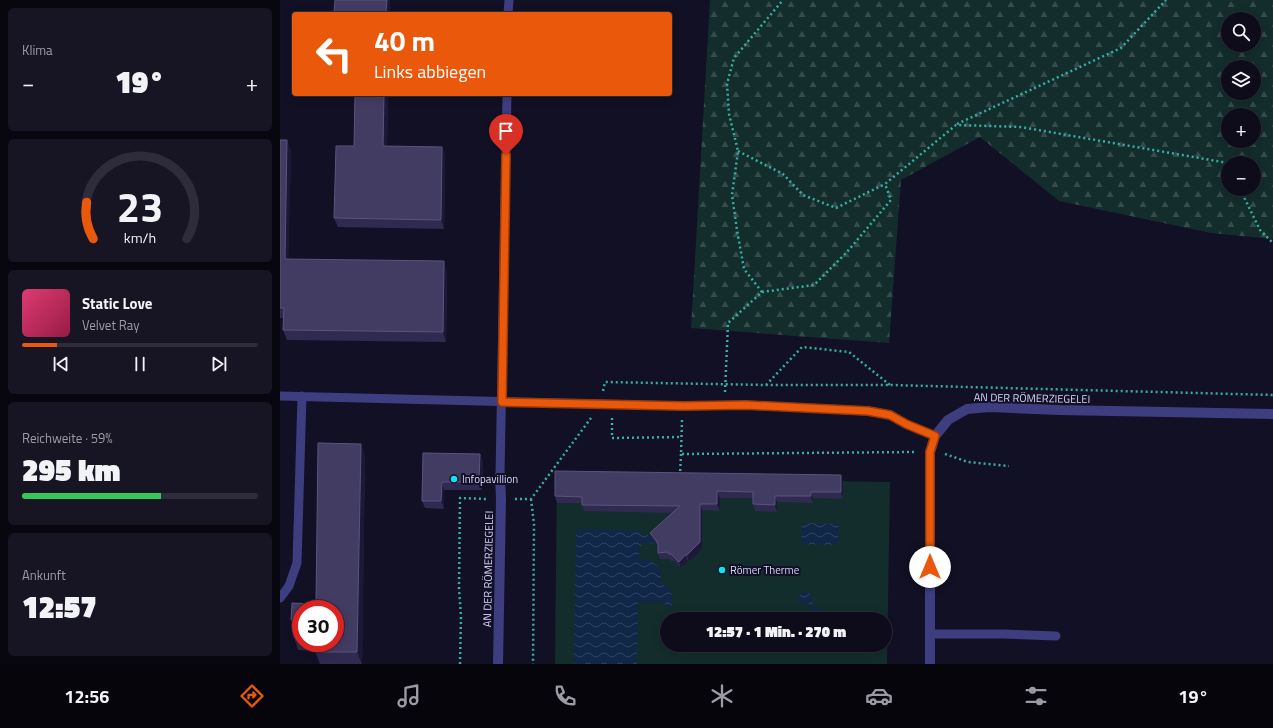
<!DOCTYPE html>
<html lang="de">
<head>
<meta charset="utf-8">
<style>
	:root { --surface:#0e0c1b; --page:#171524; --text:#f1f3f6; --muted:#9b9ba3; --line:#2e2c3a; --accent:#ea580c }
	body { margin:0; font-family:"Titillium Web",sans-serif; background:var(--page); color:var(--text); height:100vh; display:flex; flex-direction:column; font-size:15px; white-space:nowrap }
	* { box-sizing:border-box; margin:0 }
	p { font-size:13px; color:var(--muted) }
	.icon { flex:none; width:22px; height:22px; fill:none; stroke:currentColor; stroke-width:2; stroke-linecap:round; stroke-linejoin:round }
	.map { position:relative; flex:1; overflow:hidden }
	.side { display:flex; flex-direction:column; gap:8px; padding:8px; background:#08070f; width:280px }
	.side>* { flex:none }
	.guide { position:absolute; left:12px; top:12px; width:380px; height:84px; border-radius:4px; box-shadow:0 2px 10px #0003,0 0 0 1px var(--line); background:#ea580c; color:#fff; overflow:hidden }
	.tools { position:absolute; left:941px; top:12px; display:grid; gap:8px }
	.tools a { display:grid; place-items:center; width:40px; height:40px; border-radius:50%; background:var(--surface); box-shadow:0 2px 10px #0003,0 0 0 1px var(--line); font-size:20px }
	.speed { position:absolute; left:12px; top:600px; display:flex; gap:8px; font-size:20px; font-weight:700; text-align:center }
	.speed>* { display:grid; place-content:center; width:52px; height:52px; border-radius:50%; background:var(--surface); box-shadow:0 2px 10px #0003,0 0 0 1px var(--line); line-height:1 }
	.speed .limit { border:6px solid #d22; background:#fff; color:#111 }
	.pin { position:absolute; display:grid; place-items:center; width:34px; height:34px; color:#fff; margin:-41px -17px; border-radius:50% 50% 50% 0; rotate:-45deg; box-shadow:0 0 4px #0007 }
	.pin .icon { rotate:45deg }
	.me { position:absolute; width:44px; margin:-22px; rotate:0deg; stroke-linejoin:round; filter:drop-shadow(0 0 3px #0008) }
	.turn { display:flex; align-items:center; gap:14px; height:84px; padding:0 16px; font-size:18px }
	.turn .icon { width:52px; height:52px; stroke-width:2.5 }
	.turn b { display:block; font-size:28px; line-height:34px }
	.big { font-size:30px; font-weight:800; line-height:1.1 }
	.side .tile { flex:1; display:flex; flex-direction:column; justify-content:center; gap:6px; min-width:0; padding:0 14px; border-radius:6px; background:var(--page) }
	.side .dial { align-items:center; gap:0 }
	.dial svg { height:104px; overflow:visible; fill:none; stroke:var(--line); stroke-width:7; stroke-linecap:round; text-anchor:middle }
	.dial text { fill:var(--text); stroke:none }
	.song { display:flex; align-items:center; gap:12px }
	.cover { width:48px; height:48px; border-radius:6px; background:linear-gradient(135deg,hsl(340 70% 55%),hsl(340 70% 35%)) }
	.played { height:4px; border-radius:2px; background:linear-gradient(90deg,var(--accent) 15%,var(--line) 15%) }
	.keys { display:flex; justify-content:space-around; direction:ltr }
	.heat { display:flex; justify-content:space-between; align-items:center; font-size:22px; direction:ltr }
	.charge { height:6px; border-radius:3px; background:linear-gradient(90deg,#34c759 59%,var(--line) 0) }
	.trip { position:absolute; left:380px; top:612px; width:232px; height:40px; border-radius:20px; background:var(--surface); box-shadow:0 2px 10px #0003,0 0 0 1px var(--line); font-weight:800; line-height:40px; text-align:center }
	.tab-bar { display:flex; height:64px; justify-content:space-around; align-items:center; background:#06050b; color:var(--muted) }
	.tab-bar .icon { width:28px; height:28px }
	.tab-bar .current { color:var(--accent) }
	.tab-bar b { font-size:18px; color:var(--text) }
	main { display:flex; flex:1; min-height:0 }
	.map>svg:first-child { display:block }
	.forest { fill:url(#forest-firs); fill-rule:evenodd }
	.pitch { fill:#132d2c; fill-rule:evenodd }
	.water { fill:url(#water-waves) }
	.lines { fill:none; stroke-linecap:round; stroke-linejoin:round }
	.path { stroke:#35b0a5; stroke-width:2.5; stroke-dasharray:2 3; stroke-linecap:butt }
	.service { stroke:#3d3d80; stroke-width:9 }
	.minor { stroke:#3d3d80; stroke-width:10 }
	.wall { fill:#302a51; fill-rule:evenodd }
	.shaded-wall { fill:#1c1837 }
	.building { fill:#423c63; stroke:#59547c }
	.route-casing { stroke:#983908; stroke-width:10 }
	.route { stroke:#ea580c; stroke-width:7 }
	.poi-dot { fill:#0ce2f1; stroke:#121024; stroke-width:1.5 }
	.labels { text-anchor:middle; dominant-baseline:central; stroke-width:4; stroke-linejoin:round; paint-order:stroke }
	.street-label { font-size:11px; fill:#d8d4fd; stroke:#121024 }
	.poi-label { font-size:11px; fill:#d8d4fd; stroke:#121024; text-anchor:start }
</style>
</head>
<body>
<main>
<section class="side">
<div class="tile"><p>Klima</p>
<div class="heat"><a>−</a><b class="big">19°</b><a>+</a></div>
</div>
<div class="tile dial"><svg viewBox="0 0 100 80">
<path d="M14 69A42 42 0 1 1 86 69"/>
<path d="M14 69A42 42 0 0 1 9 41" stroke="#ea580c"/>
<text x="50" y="56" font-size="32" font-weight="700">23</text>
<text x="50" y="72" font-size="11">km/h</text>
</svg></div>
<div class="tile">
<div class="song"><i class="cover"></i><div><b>Static Love</b><p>Velvet Ray</p></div></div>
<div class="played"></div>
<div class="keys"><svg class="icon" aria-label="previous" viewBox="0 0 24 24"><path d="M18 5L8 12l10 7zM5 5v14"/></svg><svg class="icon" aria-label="pause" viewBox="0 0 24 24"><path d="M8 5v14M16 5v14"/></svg><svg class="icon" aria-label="next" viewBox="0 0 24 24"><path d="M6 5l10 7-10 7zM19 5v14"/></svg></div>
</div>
<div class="tile"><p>Reichweite · 59%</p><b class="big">295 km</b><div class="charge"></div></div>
<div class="tile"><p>Ankunft</p><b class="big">12:57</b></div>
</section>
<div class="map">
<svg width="993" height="664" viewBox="0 0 993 664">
	<defs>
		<pattern id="forest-firs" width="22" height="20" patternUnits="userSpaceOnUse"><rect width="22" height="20" fill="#132d2c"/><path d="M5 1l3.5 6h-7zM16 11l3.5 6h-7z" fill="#354b4c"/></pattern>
		<pattern id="water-waves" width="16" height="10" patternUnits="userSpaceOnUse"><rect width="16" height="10" fill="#102747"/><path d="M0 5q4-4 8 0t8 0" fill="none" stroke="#324562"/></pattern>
	</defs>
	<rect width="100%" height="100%" fill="#121024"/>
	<!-- forest -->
	<path class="forest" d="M 430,0 L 993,0 L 993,239 L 931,233 L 779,201 L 700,137 L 621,180 L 609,343 L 411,328 ZM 948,19 L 974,19 L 974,45 L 948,45 ZM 948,67 L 974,67 L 974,93 L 948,93 ZM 948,115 L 974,115 L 974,141 L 948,141 ZM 948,163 L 974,163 L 974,189 L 948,189 Z"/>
	<!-- pitch -->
	<path class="pitch" d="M 277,476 L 610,482 L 607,664 L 275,664 ZM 387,619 L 605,619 L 605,645 L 387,645 Z"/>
	<!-- water -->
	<path class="water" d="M 522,523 L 559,524 L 558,545 L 521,544 Z
		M 296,529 L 359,530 L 360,535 L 374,535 L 376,536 L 373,539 L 375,543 L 363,544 L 359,548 L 359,560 L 371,560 L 381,570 L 381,584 C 394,587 390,594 393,604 L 388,608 L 383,602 L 358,602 L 357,664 L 294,664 Z
		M 524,591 L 529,592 L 532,598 L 531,601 L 537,609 L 544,610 L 547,616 L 545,619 L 534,619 L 533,616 L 534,611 L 530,604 L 525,605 L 520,603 L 518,599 L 520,594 Z"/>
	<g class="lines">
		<!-- path -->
		<path class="path" d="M 677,124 L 841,48 L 886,0
			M 458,151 L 503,174 L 523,195 L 556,208 L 605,184
			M 960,189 L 980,230 L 993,243
			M 482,292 L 464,269 L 457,230 L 452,195 L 458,151 L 449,114 L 447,84 L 454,58 L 503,0
			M 486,385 L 522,347 L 569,352 L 610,385
			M 323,391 L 325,382 L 486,385 L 611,385 L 993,395
			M 445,392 L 448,323 L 482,292 L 534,285 L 567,252 L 611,200 L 605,184 L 676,125 L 741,127 L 948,163
			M 332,418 L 332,438 L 402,437
			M 402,420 L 401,454 L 636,452
			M 665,454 L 688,462 L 729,466
			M 400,476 L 401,454
			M 235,499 L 251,499 L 311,418
			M 251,499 L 254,524 L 253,664
			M 180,664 L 181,616 L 179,588 L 180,498 L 206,499"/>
		<!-- service -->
		<path class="service" d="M 228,14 L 229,0
			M 0,396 L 403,406 L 466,405 L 588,411 L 611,415 L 626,424 L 655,436
			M 220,475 L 227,94
			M 0,598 L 9,586 L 17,563 L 22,396
			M 650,634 L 724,634 L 776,636"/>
		<!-- minor -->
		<path class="minor" d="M 218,664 L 221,499 L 220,475
			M 650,664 L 650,452 L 655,436 L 668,420 L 687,409 L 710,407 L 779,410 L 993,414"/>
	</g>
	<!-- wall -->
	<path class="wall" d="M 75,94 L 108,94 L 107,146 L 162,147 L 165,156 L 164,229 L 58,227 L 54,218 L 74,146 Z
		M 0,140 L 11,150 L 8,259 L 167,271 L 166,342 L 7,340 L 3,330 L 3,318 L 0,318 Z
		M 38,443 L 81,444 L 85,458 L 82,664 L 40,664 L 35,651 L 18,650 L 14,637 L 14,627 L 11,620 L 12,603 L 36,604 ZM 21,609 L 55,609 L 55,643 L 21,643 Z
		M 143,453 L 200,454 L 203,462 L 202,490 L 164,490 L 164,509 L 145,508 L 142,501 Z
		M 563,482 L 563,499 L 533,498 L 533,503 L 497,502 L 497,512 L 475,511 L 473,504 L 473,498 L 440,498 L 440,511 L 422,510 L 422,549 L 409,562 L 408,561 L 401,568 L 394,561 L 391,561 L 389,559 L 380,559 L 378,553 L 378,546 L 373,539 L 370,533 L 393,513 L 304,511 L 302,503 L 277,503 L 275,496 Z"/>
	<!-- shaded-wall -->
	<path class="shaded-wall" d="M 107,0 L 110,0 L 110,14 L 106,12 Z
		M 104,94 L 108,94 L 107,155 L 103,146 Z
		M 7,140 L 11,150 L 8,269 L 5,259 Z
		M 162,147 L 165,156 L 164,229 L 161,220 Z
		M 164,261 L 167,271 L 166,342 L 163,332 Z
		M 81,444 L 85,458 L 82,664 L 77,652 Z
		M 200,454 L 203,462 L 202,490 L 199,482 Z
		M 561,475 L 563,482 L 563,499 L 561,492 Z
		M 162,482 L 164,490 L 164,509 L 161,501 Z
		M 437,491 L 440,498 L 440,511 L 437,504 Z
		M 531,492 L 533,498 L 533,503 L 531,496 Z
		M 495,496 L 497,502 L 497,512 L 495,505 Z
		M 420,504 L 422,510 L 422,549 L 409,562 L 407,555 Z
		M 405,555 L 408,561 L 401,568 L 399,562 Z"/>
	<!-- building -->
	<path class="building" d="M 55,0 L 107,0 L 106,12 L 111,13 L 110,14 L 51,14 L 51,11 L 54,12 Z
		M 75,94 L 104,94 L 103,146 L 162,147 L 161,220 L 54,218 L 56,146 L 74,146 Z
		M 0,140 L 7,140 L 5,259 L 164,261 L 163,332 L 3,330 L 4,308 L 0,308 Z
		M 38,443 L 81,444 L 77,652 L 35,652 L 35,643 L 55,643 L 55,609 L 21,609 L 21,637 L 14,637 L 14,620 L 11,620 L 12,603 L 36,604 Z
		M 143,453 L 200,454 L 199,482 L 162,482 L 161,501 L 142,501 Z
		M 275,471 L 561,475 L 561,492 L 531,492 L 531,496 L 495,496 L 495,505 L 473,504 L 473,492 L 437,491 L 437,504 L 420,504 L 420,542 L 407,555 L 405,555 L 399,562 L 391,554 L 389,554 L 387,552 L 378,553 L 378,544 L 376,540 L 370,533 L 400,506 L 302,505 L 302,497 L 275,496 Z"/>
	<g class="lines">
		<!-- route casing -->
		<g class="route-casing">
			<path id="route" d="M 226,155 L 222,402 L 403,406 L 466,405 L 588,411 L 610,415 L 626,424 L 655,436 L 650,452 L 650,567"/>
		</g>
		<!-- route -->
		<use href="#route" class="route"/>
	</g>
	<!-- markers -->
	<g class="poi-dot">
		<circle cx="174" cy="479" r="4"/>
		<circle cx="442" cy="570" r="4"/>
	</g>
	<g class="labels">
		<!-- street labels -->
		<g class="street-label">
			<text transform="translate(752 398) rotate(1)">AN DER RÖMERZIEGELEI</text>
			<text transform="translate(208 569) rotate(-89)">AN DER RÖMERZIEGELEI</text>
		</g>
		<!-- poi labels -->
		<g class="poi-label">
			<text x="182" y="479">Infopavillion</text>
			<text x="450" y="570">Römer Therme</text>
		</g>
	</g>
</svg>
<div class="tools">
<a><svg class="icon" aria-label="search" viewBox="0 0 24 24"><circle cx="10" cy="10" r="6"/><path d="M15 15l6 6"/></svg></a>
<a><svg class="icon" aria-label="layers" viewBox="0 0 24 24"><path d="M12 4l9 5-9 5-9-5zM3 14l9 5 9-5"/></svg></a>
<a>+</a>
<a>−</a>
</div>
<div class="speed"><div class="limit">30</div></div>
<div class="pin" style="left:226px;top:155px;background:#d93025"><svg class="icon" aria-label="arrive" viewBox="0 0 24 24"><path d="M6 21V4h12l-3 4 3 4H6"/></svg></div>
<svg class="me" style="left:650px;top:567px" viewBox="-20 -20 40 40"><circle r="19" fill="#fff"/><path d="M0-13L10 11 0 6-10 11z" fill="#ea580c"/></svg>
<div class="trip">12:57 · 1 Min. · 270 m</div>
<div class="guide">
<div class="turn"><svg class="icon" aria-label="left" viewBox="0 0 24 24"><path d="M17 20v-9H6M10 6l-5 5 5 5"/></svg><div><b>40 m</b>Links abbiegen</div></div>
</div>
</div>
</main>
<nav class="tab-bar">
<b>12:56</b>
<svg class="icon current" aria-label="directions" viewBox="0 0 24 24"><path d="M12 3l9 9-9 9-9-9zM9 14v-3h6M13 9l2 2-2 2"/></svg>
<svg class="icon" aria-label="music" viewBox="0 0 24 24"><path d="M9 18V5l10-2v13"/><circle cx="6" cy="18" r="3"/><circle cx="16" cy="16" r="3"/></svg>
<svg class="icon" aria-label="phone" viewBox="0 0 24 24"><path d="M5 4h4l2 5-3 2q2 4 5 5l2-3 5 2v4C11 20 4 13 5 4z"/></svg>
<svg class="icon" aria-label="climate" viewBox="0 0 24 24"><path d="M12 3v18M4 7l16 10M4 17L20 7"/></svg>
<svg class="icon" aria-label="car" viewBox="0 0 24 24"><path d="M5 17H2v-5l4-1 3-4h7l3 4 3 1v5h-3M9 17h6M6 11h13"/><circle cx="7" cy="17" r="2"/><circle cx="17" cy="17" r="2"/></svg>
<svg class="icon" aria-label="filters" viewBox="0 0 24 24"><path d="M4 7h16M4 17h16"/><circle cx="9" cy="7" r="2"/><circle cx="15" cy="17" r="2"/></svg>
<b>19°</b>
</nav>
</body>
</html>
